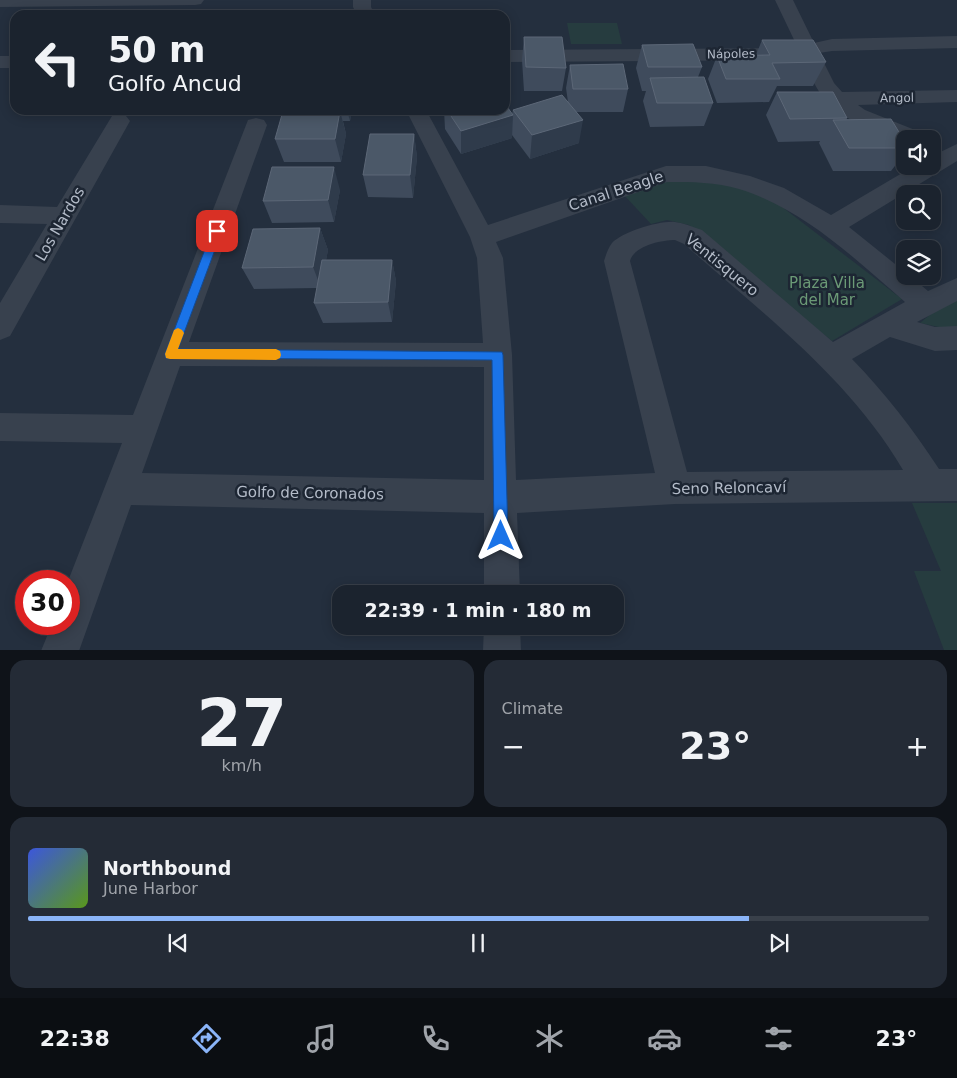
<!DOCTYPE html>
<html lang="en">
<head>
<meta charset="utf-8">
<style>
	:root { --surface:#1b232e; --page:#242b36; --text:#f1f3f6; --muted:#a0a4aa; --line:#39404a; --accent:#8ab4f8 }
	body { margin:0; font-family:"DejaVu Sans",sans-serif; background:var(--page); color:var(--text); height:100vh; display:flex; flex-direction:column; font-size:19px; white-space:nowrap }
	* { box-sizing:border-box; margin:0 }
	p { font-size:16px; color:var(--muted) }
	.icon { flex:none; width:28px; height:28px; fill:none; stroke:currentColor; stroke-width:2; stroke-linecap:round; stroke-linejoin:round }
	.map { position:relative; height:650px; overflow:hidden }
	.panel { display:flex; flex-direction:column; gap:10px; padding:10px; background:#0f1319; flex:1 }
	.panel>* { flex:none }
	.top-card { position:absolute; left:10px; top:10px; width:500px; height:105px; border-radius:15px; box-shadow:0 2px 12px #0003,0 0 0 1px var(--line); background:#1b232e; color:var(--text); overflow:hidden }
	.controls { position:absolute; left:896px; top:130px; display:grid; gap:10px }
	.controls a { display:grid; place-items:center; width:45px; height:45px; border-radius:10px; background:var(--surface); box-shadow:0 2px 12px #0003,0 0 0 1px var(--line); font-size:25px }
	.speed { position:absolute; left:15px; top:570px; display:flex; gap:10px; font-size:25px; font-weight:700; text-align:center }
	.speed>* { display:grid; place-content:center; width:65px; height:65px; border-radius:50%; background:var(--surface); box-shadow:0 2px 12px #0003,0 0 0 1px var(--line); line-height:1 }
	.speed .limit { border:8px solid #d22; background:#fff; color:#111 }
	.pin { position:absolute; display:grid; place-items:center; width:42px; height:42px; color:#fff; margin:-21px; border-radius:10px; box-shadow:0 2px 8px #0006 }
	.me { position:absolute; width:55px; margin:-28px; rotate:0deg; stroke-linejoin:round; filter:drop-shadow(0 0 4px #0008) }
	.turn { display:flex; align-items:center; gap:18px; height:105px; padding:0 15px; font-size:22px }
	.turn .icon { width:65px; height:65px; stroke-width:2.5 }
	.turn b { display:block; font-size:35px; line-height:42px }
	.big { font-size:38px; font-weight:700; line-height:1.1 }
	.panel .widget { flex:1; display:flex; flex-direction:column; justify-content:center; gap:8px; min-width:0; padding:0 18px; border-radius:15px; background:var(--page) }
	.panel .dial { align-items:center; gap:0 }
	.dial b { font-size:65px; line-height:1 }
	.song { display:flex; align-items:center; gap:15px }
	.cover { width:60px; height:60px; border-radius:8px; background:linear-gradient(135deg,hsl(230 70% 55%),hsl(90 70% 35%)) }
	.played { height:5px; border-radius:2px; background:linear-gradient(90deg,var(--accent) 80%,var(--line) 80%) }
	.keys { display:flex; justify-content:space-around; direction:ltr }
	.heat { display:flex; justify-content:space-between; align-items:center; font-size:28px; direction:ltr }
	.panel .tiles { flex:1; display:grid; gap:10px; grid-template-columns:1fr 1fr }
	.widget:last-child { grid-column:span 2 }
	.trip { position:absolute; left:332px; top:585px; width:292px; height:50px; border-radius:15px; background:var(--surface); box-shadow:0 2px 12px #0003,0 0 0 1px var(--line); font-weight:700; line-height:50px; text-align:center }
	.menu { display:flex; height:80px; justify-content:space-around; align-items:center; background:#0b0e12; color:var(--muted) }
	.menu .icon { width:35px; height:35px }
	.menu .selected { color:var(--accent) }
	.menu b { font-size:22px; color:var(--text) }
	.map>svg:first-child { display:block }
	.green { fill:#263c3f }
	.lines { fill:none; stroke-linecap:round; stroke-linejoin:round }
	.minor { fill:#38414e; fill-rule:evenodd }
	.wall { fill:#3f4b5c }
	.shaded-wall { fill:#2f3b4b }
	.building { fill:#4b5868; stroke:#5c6777 }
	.route { fill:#1a73e8; stroke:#114b97 }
	.slow { fill:#f59e0b }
	.labels { text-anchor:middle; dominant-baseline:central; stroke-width:5; stroke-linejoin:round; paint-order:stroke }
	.far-street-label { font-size:12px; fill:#b4bcc9; stroke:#1d2633 }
	.street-label { font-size:15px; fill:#b4bcc9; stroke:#1d2633 }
	.park-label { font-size:15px; fill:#6b9a76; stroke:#1d2633 }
</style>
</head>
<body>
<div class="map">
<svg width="957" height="651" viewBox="0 0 957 651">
	<rect width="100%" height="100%" fill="#242f3e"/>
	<!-- green -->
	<path class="green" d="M 567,23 L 617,23 L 622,44 L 571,44 Z
		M 692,177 L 764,193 L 902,299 L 832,341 L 739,268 L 689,225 L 667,220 L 651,224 L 623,194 L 662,180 Z
		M 957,296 L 957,331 L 920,323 L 944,303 Z
		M 912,503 L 957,503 L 957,650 L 944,650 L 914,571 L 941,571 Z"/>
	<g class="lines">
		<!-- minor -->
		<path class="minor" d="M 0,0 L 204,0 L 201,4 L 195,5 L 0,7 Z
			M 353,0 L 371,0 L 371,7 L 375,15 L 357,15 L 353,7 Z
			M 775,0 L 793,0 L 814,43 L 832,39 L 957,36 L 957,48 L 832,51 L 819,53 L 834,83 L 842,92 L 957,90 L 957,102 L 858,105 L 865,110 L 925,134 L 928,139 L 905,139 L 905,143 C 882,137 846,120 829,104 C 816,91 809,73 802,56 L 784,60 L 505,62 L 505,50 L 784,48 L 797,46 Z
			M 0,56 L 15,56 L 15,68 L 0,68 Z
			M 406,110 L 426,110 L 488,225 L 666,166 L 706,166 L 750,176 L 784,188 L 831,215 L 914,166 L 932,166 L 932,156 L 957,144 L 957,161 L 849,227 L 905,272 L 905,276 L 910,276 L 928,291 L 957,278 L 957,301 L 917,322 L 935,327 L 957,326 L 957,350 L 935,351 L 890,337 L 852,359 C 885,393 913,429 939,469 L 957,469 L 957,501 L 675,504 L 517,513 L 520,594 L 484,594 L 484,513 L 131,505 L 79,651 L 41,651 L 52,624 L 69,624 L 68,581 L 122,443 L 0,441 L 0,413 L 133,415 L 248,120 L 256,118 L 264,120 L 267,125 L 189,342 L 483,343 L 477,258 L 470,237 ZM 667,182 C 692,182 716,182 739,189 C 804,209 855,259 905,302 L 833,342 L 702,230 C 693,227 684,223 675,222 C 661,220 622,232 612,243 C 608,248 606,255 604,261 L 655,473 L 516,480 L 512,355 L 503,258 L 496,242 ZM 675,240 L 684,244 C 762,313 849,378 903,470 L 687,472 L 630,261 C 634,246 661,240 675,240 ZM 180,366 L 484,367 L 484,480 L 142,473 Z
			M 119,114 L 126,116 L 130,121 L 10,336 L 0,340 L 0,303 L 47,224 L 0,223 L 0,205 L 57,207 L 112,116 Z
			M 484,626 L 520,626 L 521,651 L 483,651 Z"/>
	</g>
	<!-- wall -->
	<path class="wall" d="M 524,37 L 566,68 L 562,91 L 524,91 L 522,60 Z
		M 762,40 L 826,62 L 813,86 L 777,86 L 769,102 L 717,103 L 708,79 L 717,56 L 756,55 Z
		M 642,45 L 702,67 L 698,77 L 713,103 L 704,126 L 650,127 L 643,101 L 646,91 L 642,91 L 636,68 Z
		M 570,65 L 628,89 L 623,112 L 577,112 L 579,143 L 530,159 L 512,135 L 512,138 L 461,154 L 445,129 L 444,110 L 505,110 L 512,114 L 513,110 L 568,102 L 566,88 Z
		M 777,92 L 847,118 L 846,119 L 905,142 L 905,153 L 891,171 L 833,171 L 819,143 L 820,141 L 778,142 L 766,115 Z
		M 292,110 L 352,110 L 350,121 L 343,121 L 346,134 L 341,162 L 284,162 L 275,139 L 292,111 Z
		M 414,134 L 417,157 L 413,198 L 368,197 L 363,175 Z
		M 340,190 L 334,222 L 272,223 L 263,201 Z
		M 320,228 L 328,250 L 326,260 L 392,260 L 396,281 L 392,322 L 323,323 L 314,303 L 317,288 L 254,289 L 242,268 Z"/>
	<!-- shaded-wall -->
	<path class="shaded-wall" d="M 347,110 L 352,110 L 350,121 Z
		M 340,111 L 346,134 L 341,162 L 335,139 Z
		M 513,115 L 512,138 L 461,154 L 461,131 Z
		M 583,120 L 579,143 L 530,159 L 532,135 Z
		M 414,134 L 417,157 L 413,198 L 410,175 Z
		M 334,167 L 340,190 L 334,222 L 328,200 Z
		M 320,228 L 328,250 L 321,288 L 313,267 Z
		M 392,260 L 396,281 L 392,322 L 388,302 Z"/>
	<!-- building -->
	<path class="building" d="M 524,37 L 562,37 L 566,68 L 526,67 Z
		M 762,40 L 813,40 L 826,62 L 772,63 L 780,79 L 726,79 L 717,56 L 770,55 Z
		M 693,44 L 702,67 L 648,67 L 642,45 Z
		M 623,64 L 628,89 L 573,89 L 570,65 Z
		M 704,77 L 713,103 L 657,103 L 650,78 Z
		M 777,92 L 833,92 L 847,118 L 790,119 Z
		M 562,95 L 583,120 L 532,135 L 513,110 Z
		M 505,104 L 513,115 L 461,131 L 447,110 L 505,110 Z
		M 283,111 L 340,111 L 335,139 L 275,139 Z
		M 891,119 L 905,142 L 905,148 L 849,148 L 833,120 Z
		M 370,134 L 414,134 L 410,175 L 363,175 Z
		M 272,167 L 334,167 L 328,200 L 263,201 Z
		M 320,228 L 313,267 L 242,268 L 253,229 Z
		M 322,260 L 392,260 L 388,302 L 314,303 Z"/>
	<!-- route -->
	<path class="route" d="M 217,227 L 222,231 L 178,349 L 502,352 L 503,355 L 508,536 L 506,540 L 501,543 L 496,540 L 494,536 L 492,360 L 166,358 L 165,354 L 212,231 Z"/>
	<!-- slow -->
	<path class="slow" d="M 178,328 L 182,330 L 184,333 L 178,349 L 276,349 L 280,351 L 281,355 L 280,358 L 276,360 L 170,359 L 166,358 L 165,354 L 174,330 Z"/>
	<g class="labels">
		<!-- far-street labels -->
		<g class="far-street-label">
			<text transform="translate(731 54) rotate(-1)">Nápoles</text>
			<text transform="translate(897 98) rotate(-1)">Angol</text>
		</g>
		<!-- street labels -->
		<g class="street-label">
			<text transform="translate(616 191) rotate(-18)">Canal Beagle</text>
			<text transform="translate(60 224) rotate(-60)">Los Nardos</text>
			<text transform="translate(722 265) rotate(39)">Ventisquero</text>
			<text transform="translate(729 488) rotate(-1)">Seno Reloncaví</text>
			<text transform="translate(310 493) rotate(1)">Golfo de Coronados</text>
		</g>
		<!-- park labels -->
		<g class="park-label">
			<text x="827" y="283">Plaza Villa<tspan x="827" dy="17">del Mar</tspan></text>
		</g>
	</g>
</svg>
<div class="controls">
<a><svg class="icon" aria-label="sound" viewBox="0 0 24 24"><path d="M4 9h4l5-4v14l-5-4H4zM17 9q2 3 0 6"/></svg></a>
<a><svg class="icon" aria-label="search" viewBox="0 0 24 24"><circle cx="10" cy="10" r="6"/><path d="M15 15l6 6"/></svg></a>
<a><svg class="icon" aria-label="layers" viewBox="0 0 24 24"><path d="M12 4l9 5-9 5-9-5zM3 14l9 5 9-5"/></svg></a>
</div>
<div class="speed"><div class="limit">30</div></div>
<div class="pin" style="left:217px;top:231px;background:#d93025"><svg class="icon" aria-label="arrive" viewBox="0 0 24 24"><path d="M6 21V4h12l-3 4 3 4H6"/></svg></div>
<svg class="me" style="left:501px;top:536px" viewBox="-20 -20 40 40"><path d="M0-17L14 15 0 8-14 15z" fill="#1a73e8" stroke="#fff" stroke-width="4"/></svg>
<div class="trip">22:39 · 1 min · 180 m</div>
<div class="top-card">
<div class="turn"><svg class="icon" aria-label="left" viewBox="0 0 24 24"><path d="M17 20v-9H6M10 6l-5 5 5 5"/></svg><div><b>50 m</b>Golfo Ancud</div></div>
</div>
</div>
<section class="panel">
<div class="tiles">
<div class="widget dial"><b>27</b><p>km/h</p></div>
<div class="widget"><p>Climate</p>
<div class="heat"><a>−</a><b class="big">23°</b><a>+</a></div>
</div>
<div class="widget">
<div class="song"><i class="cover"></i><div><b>Northbound</b><p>June Harbor</p></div></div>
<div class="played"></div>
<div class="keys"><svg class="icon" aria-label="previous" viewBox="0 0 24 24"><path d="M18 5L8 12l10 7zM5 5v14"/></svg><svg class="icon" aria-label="pause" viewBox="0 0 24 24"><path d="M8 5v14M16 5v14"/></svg><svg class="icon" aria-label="next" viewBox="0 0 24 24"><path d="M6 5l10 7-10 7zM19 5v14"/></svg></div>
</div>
</div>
</section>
<nav class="menu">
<b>22:38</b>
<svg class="icon selected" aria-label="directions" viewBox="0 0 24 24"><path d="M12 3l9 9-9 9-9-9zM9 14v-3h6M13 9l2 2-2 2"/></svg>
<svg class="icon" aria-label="music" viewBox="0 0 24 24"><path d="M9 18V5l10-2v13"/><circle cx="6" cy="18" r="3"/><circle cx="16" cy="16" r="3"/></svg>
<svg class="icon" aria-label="phone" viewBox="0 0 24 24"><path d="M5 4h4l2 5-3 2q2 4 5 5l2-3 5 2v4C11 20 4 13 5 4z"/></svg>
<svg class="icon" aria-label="climate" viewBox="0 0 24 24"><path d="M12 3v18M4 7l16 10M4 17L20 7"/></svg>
<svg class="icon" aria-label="car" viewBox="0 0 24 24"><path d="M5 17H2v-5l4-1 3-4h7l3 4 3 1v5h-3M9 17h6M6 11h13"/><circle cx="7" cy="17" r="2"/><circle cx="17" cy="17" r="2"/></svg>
<svg class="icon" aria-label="filters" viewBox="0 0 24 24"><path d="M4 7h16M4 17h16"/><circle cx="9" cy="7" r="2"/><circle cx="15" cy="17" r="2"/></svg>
<b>23°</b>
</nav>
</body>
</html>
